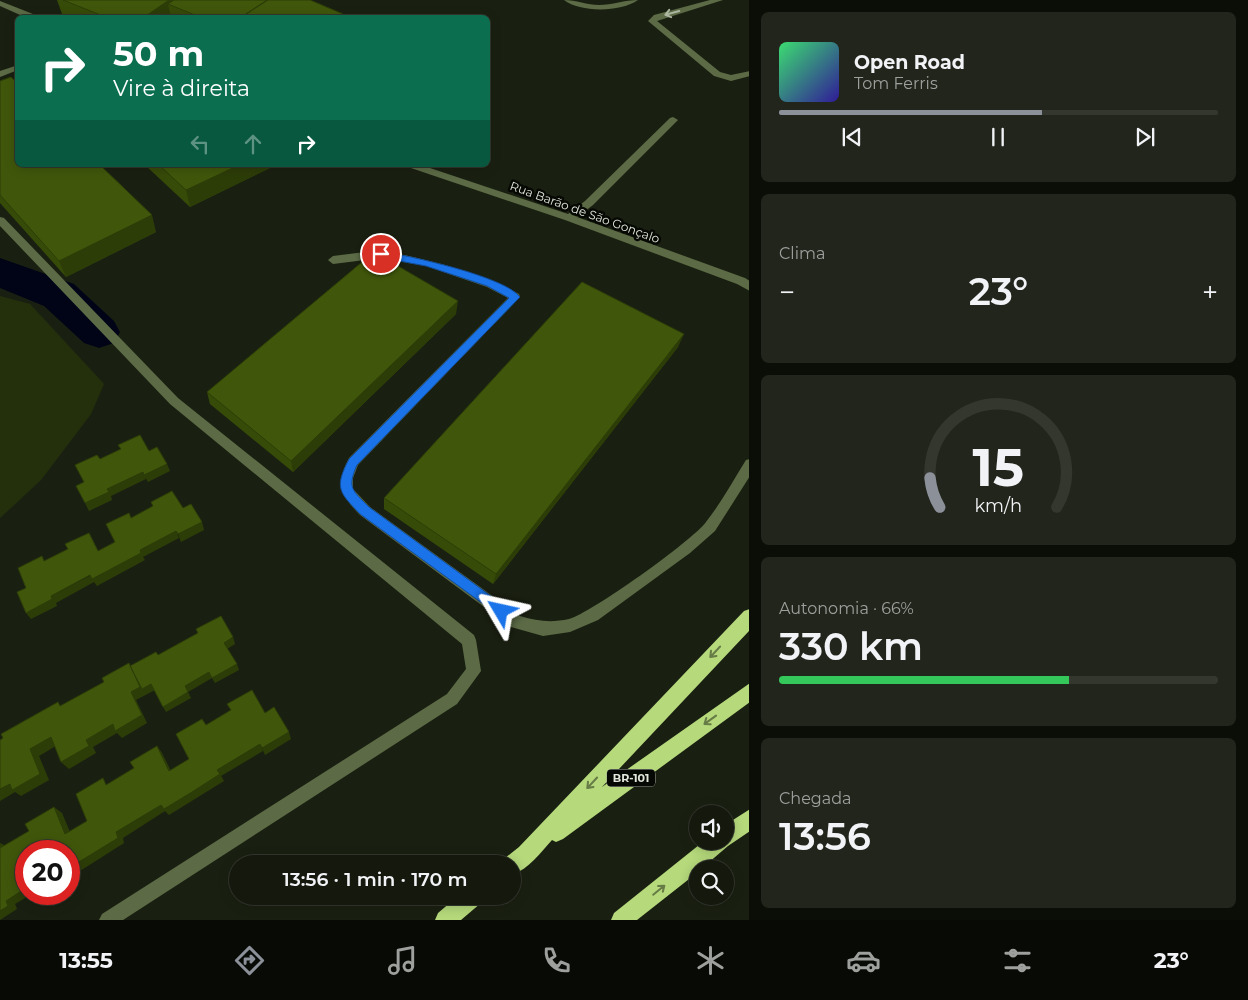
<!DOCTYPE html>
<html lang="pt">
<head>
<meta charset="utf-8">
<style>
	:root { --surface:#14180d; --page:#21251b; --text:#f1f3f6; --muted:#9da09d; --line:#33372e; --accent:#8c9099 }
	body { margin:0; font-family:Montserrat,sans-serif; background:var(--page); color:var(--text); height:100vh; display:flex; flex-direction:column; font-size:19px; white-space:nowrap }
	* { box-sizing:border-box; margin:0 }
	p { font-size:16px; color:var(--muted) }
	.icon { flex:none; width:28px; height:28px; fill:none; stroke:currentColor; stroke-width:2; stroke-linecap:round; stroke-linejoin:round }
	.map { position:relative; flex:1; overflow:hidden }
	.sheet { display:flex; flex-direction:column; gap:12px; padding:12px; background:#0b0d07; width:499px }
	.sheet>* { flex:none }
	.guide { position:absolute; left:15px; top:15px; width:475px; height:152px; border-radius:8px; box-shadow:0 2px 12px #0003,0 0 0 1px var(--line); background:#0b6e4f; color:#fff; overflow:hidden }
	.tools { position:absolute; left:689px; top:805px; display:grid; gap:10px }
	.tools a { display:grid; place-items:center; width:45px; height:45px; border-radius:50%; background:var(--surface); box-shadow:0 2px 12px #0003,0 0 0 1px var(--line); font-size:25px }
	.speed { position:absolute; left:15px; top:840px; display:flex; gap:10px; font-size:25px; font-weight:700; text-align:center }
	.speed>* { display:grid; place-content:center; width:65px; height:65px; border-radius:50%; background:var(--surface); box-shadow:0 2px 12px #0003,0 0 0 1px var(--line); line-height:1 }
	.speed .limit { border:8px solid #d22; background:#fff; color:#111 }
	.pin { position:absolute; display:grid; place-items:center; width:42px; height:42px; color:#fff; margin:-21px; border:2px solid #fff; border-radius:50%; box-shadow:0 1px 5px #0007 }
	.me { position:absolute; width:55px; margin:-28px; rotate:306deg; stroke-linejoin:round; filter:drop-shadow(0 0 4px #0008) }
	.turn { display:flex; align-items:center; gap:18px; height:105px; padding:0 15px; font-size:22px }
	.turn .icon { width:65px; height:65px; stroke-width:2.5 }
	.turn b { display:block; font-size:35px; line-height:42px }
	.lanes { display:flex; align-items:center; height:48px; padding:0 15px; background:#0003; justify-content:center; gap:25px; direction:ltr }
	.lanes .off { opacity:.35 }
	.big { font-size:38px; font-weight:600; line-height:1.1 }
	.sheet .card { flex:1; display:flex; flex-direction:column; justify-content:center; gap:8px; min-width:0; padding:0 18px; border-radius:8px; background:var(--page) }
	.sheet .dial { align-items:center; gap:0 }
	.dial svg { height:130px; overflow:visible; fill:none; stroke:var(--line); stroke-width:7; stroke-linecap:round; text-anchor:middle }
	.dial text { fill:var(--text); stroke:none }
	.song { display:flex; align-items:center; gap:15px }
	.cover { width:60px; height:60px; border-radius:8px; background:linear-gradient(135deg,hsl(140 70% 55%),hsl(250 70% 35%)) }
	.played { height:5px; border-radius:2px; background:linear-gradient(90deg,var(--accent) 60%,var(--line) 60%) }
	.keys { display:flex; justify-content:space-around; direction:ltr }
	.heat { display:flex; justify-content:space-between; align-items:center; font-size:28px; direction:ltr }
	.charge { height:8px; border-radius:4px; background:linear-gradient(90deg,#34c759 66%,var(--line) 0) }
	.trip { position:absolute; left:229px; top:855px; width:292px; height:50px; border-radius:25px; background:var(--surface); box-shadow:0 2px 12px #0003,0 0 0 1px var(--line); font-weight:600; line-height:50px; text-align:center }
	.menu { display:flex; height:80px; justify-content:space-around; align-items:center; background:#080a05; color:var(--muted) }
	.menu .icon { width:35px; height:35px }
	.menu .on { color:var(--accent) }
	.menu b { font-size:22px; color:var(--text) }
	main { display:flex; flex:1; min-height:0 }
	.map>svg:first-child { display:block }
	.green { fill:#24300c }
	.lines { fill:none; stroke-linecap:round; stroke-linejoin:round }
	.river { fill:#000416; fill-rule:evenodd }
	.minor { fill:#5c6b46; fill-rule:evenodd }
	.highway { fill:#b5d97b; fill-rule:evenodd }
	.wall { fill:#374b09 }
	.shaded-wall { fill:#2d3d08 }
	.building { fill:#40570b; stroke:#2d3d08 }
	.oneway { stroke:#adb6a1 }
	.oneway2 { stroke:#667b45 }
	.route { fill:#1a73e8; stroke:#114b97 }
	.labels { text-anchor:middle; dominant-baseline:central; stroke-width:5; stroke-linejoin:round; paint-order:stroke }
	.shield { fill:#060804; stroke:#a1a59c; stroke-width:1 }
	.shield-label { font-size:11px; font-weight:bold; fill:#e3e8dd }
	.street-label { font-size:12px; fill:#e3e8dd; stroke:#060804 }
</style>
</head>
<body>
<main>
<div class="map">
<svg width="750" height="920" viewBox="0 0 750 920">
	<rect width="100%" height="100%" fill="#1a2011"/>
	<!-- green -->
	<path class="green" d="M 0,296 L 30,304 L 104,384 L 91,414 L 41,480 L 0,518 Z"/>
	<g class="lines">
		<!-- river -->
		<path class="river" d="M 0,258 L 74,284 L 114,321 L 120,332 L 114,343 L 99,348 L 84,343 L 44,306 L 0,288 Z"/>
		<!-- minor -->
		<path class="minor" d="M 564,0 C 576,0 587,5 599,5 C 612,5 625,0 638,0 C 621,12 581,13 564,0 Z
			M 710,0 L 723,0 L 657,21 L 720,72 L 731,75 L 750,71 L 750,76 L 731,81 L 714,76 L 648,21 L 654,15 Z
			M 0,1 L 38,16 L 39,18 L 27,18 L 0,6 Z
			M 18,65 L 18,70 L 0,77 L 0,71 Z
			M 673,117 L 678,120 L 593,205 L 577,217 L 745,278 L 750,281 L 750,291 L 737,284 L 565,220 L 408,167 L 406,165 L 421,165 L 568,214 L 585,201 L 670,118 Z
			M 0,217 L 4,218 L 178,398 L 474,635 L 476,640 L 481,671 L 457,704 L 123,920 L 99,920 L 102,914 L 447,694 L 466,669 L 462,644 L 170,404 L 0,226 Z
			M 381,250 C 429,260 476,271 519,294 L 520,297 L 358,465 L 353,478 L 353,489 L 370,507 L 520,616 C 537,621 551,623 569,619 C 591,613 692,541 706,522 C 721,503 733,481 746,460 L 750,459 L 750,476 L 715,531 L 690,553 L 598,620 L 570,632 L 543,636 L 511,627 L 360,515 C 340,494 335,486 349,458 L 508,298 L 487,287 L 426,266 L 381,258 L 333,264 L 328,260 L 333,256 Z"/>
		<!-- highway -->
		<path class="highway" d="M 750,609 L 750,630 L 602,787 L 750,683 L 750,702 L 563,839 L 556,842 L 552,840 C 540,853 530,868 512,875 L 512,864 L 503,864 L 505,858 L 519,847 L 744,611 Z
			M 750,809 L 750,831 L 728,846 L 701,869 L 698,869 L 698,872 L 637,920 L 611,920 L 614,913 L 704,841 L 725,841 L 725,825 Z
			M 458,896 L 484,896 L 481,903 L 461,920 L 435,920 L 438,913 Z"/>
	</g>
	<!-- wall -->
	<path class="wall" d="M 57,0 L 310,0 L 343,14 L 343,18 L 70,18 L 62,14 Z
		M 0,81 L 156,232 L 66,277 L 0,203 Z
		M 145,165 L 276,165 L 190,207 Z
		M 456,314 L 293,472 L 210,404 L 207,392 Z
		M 678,347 L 493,584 L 384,509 L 384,498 Z"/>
	<!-- shaded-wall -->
	<path class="shaded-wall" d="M 169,0 L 196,0 L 168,4 L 171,17 L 171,18 L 143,18 Z
		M 343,14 L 343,18 L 337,18 Z
		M 239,165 L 276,165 L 190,207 L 186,190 Z
		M 152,215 L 156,232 L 66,277 L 59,261 Z
		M 458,301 L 456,314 L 293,472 L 291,461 Z
		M 684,334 L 678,347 L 493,584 L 496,574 Z
		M 167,464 L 170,471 L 148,482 L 144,475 Z
		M 143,472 L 146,479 L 111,496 L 112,500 L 89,511 L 85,503 L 107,489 Z
		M 202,522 L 204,530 L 181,542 L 178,534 Z
		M 176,531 L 179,538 L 143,557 L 145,560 L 97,586 L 94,582 L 56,603 L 57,606 L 31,619 L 26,613 L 51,596 Z
		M 233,637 L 235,644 L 227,649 L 224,643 Z
		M 237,664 L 239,670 L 215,683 L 212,678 Z
		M 134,672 L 151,684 L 155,690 L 136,700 L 147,723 L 122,738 L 117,733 L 93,747 L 96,753 L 69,769 L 61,762 L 86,740 L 131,692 Z
		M 209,672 L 212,678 L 188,692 L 191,698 L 166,712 L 163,707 L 185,686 Z
		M 289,732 L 291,739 L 265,755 L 262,748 Z
		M 51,737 L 59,744 L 39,756 L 49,780 L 21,796 L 15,792 L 0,801 L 0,789 L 10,784 L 30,749 Z
		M 260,744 L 263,751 L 221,776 L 217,770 Z
		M 157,746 L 162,753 L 174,777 L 169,771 Z
		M 220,774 L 224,781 L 169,815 L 165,811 L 123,838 L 124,843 L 69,878 L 69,868 L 116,832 L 161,805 Z
		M 54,807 L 62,813 L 73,839 L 65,834 Z
		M 0,843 L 6,846 L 0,849 Z
		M 26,888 L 26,894 L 32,894 L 15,904 L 17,909 L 0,920 L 0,911 L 6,901 Z"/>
	<!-- building -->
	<path class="building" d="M 63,0 L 169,0 L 143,18 L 108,18 Z
		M 174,0 L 267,0 L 240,18 L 202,18 L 168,4 Z
		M 268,0 L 310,0 L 343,14 L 337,18 L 240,18 Z
		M 11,77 L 18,84 L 18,165 L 100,165 L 152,215 L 59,261 L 0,195 L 0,81 Z
		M 159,165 L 239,165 L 186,190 Z
		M 374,252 L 458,301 L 291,461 L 207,392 Z
		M 582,282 L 684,334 L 496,574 L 384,498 Z
		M 140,435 L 149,451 L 157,447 L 167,464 L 144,475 L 143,472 L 107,489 L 109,492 L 85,503 L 76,486 L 84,482 L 75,465 L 97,455 L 100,459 L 121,449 L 118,445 Z
		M 172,491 L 183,508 L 191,504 L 202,522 L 178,534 L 176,531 L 140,550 L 141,553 L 92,579 L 90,575 L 51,596 L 52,599 L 26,613 L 17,592 L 26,588 L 18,568 L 42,556 L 44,561 L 68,549 L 65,544 L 89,533 L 98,551 L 115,542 L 106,524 L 129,513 L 131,518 L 153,506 L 151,502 Z
		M 221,616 L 233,637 L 224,643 L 237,664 L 212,678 L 209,672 L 185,686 L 188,692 L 163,707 L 151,684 L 142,689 L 130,666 L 156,652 L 158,655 L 198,633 L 196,629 Z
		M 129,663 L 140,687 L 131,692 L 142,715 L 115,731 L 113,724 L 86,740 L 89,746 L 61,762 L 51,737 L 30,749 L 40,774 L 12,790 L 10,784 L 0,789 L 0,740 L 3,738 L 1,734 L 58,702 L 60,706 L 104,682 L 102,678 Z
		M 252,690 L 265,713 L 274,707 L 289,732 L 262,748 L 260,744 L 217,770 L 220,774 L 192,792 L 164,809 L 161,805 L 116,832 L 118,838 L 69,868 L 69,851 L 26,851 L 26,888 L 6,901 L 8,906 L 0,911 L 0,848 L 29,831 L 25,824 L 54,807 L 65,834 L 87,821 L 76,794 L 103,778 L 106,785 L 134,768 L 130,762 L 157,746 L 169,771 L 189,759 L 176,734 L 202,719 L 206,725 L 231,710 L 227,704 Z"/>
	<!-- one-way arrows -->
	<defs><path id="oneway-shaft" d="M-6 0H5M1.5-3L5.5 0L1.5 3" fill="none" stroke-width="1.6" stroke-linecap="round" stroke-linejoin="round" transform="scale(1.25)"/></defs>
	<use class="oneway" href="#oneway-shaft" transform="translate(672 13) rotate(165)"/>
	<g class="oneway2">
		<use href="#oneway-shaft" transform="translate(715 652) rotate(133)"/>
		<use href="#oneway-shaft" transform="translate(710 720) rotate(144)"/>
		<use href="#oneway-shaft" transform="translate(592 783) rotate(133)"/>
		<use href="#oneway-shaft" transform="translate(659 890) rotate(-39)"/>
	</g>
	<!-- route -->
	<path class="route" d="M 381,251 C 409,256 504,276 520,297 L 357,465 C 347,488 352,490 369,507 L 506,607 L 507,611 L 506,615 L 501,617 L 360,514 C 339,492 334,488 349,459 L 509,298 L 487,286 L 426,266 L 378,257 L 378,252 Z"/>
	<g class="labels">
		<!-- shield labels -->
		<rect class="shield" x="607" y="769.5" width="48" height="17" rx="4"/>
		<g class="shield-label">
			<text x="631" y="778">BR-101</text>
		</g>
		<!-- street labels -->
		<g class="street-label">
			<text transform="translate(585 212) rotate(20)">Rua Barão de São Gonçalo</text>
		</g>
	</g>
</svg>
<div class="tools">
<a><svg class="icon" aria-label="sound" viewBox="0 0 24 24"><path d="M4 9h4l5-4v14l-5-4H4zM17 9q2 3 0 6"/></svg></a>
<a><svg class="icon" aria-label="search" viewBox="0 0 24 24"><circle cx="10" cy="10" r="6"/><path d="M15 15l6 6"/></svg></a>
</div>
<div class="speed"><div class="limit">20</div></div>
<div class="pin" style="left:381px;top:254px;background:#d93025"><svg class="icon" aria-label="arrive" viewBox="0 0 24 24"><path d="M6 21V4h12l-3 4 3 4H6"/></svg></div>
<svg class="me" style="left:501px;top:611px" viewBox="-20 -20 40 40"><path d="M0-17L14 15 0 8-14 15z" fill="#1a73e8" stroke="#fff" stroke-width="4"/></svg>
<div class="trip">13:56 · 1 min · 170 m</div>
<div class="guide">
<div class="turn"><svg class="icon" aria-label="right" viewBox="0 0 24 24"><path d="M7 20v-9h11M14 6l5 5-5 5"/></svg><div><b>50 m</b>Vire à direita</div></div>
<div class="lanes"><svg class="icon off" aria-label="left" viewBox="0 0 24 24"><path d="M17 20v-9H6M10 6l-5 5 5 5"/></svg><svg class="icon off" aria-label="ahead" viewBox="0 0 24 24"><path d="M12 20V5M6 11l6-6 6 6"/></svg><svg class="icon" aria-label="right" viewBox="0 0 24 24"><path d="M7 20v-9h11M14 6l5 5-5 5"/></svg></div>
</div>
</div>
<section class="sheet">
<div class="card">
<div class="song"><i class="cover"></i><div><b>Open Road</b><p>Tom Ferris</p></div></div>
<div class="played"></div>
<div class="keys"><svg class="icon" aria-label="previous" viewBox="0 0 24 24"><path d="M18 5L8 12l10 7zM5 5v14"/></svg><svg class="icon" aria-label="pause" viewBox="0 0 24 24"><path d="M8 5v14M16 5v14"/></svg><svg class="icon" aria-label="next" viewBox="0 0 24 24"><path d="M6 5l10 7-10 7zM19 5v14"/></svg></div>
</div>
<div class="card"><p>Clima</p>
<div class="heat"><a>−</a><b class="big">23°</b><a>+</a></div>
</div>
<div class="card dial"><svg viewBox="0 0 100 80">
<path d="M14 69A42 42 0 1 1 86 69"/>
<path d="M14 69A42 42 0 0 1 8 51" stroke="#8c9099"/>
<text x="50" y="56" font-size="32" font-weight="700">15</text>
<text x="50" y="72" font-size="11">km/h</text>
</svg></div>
<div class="card"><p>Autonomia · 66%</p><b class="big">330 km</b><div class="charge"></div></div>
<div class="card"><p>Chegada</p><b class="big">13:56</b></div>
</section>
</main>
<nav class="menu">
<b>13:55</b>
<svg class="icon on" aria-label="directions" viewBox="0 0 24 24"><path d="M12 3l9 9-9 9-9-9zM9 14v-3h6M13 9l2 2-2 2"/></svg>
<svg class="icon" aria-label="music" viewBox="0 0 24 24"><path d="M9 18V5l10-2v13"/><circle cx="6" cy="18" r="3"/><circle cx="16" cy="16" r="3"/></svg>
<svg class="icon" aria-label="phone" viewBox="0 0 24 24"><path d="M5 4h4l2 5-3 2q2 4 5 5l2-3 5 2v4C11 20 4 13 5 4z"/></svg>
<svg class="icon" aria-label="climate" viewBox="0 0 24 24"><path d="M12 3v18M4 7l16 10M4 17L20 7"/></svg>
<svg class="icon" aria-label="car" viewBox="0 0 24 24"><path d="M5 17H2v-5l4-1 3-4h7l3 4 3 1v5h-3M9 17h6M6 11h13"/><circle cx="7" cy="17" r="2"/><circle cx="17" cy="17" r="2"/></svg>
<svg class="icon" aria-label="filters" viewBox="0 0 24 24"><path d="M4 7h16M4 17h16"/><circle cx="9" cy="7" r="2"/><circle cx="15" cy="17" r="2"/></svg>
<b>23°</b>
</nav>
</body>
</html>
